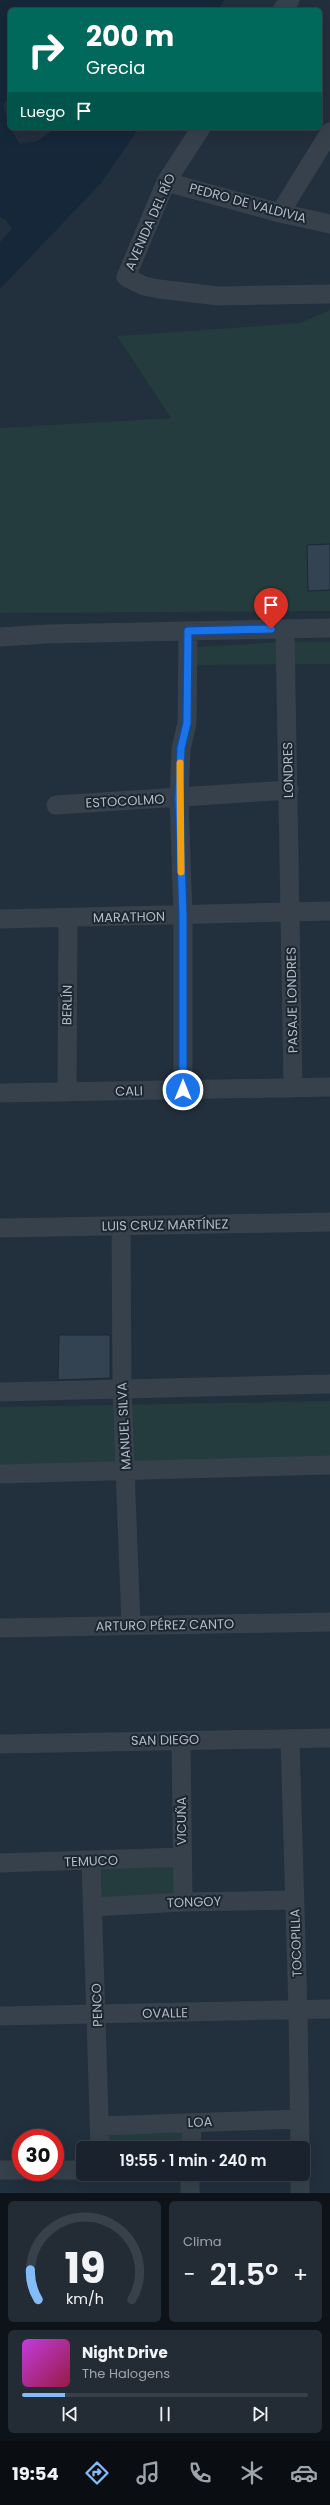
<!DOCTYPE html>
<html lang="es">
<head>
<meta charset="utf-8">
<style>
	:root { --surface:#1a232d; --page:#232b35; --text:#f1f3f6; --muted:#9fa4aa; --line:#384049; --accent:#84bbf9 }
	body { margin:0; font-family:Poppins,sans-serif; background:var(--page); color:var(--text); height:100vh; display:flex; flex-direction:column; font-size:15px; white-space:nowrap }
	* { box-sizing:border-box; margin:0 }
	p { font-size:13px; color:var(--muted) }
	.icon { flex:none; width:22px; height:22px; fill:none; stroke:currentColor; stroke-width:2; stroke-linecap:round; stroke-linejoin:round }
	.map { position:relative; height:2193px; overflow:hidden }
	.side { display:flex; flex-direction:column; gap:8px; padding:8px; background:#0e1319; flex:1 }
	.side>* { flex:none }
	.banner { position:absolute; left:8px; top:8px; width:314px; height:122px; border-radius:6px; box-shadow:0 4px 16px #0002,0 0 0 1px var(--line); background:#00695c; color:#fff; overflow:hidden }
	.speed { position:absolute; left:12px; top:2129px; display:flex; gap:8px; font-size:20px; font-weight:700; text-align:center }
	.speed>* { display:grid; place-content:center; width:52px; height:52px; border-radius:50%; background:var(--surface); box-shadow:0 4px 16px #0002,0 0 0 1px var(--line); line-height:1 }
	.speed .limit { border:6px solid #d22; background:#fff; color:#111 }
	.pin { position:absolute; display:grid; place-items:center; width:34px; height:34px; color:#fff; margin:-41px -17px; border-radius:50% 50% 50% 0; rotate:-45deg; box-shadow:0 0 4px #0007 }
	.pin .icon { rotate:45deg }
	.me { position:absolute; width:44px; margin:-22px; rotate:0deg; stroke-linejoin:round; filter:drop-shadow(0 0 3px #0008) }
	.turn { display:flex; align-items:center; gap:14px; height:84px; padding:0 12px; font-size:18px }
	.turn .icon { width:52px; height:52px; stroke-width:2.5 }
	.turn b { display:block; font-size:28px; line-height:34px }
	.then { display:flex; align-items:center; height:38px; padding:0 12px; background:#0003; gap:8px; font-size:15px }
	.big { font-size:30px; font-weight:600; line-height:1.1 }
	.side .widget { flex:1; display:flex; flex-direction:column; justify-content:center; gap:6px; min-width:0; padding:0 14px; border-radius:6px; background:var(--page) }
	.side .dial { align-items:center; gap:0 }
	.dial svg { height:104px; overflow:visible; fill:none; stroke:var(--line); stroke-width:7; stroke-linecap:round; text-anchor:middle }
	.dial text { fill:var(--text); stroke:none }
	.song { display:flex; align-items:center; gap:12px }
	.cover { width:48px; height:48px; border-radius:6px; background:linear-gradient(135deg,hsl(290 70% 55%),hsl(340 70% 35%)) }
	.played { height:4px; border-radius:2px; background:linear-gradient(90deg,var(--accent) 15%,var(--line) 15%) }
	.keys { display:flex; justify-content:space-around; direction:ltr }
	.heat { display:flex; justify-content:space-between; align-items:center; font-size:22px; direction:ltr }
	.side .tiles { flex:1; display:grid; gap:8px; grid-template-columns:1fr 1fr }
	.widget:last-child { grid-column:span 2 }
	.trip { position:absolute; left:76px; top:2141px; width:234px; height:40px; border-radius:6px; background:var(--surface); box-shadow:0 4px 16px #0002,0 0 0 1px var(--line); font-weight:600; line-height:40px; text-align:center }
	.menu { display:flex; height:64px; justify-content:space-around; align-items:center; background:#0a0e12; color:var(--muted) }
	.menu .icon { width:28px; height:28px }
	.menu .active { color:var(--accent) }
	.menu b { font-size:18px; color:var(--text) }
	.map>svg:first-child { display:block }
	.green { fill:#243c3d }
	.water { fill:#152739 }
	.building { fill:#344352; stroke:#1d2832 }
	.lines { fill:none; stroke-linecap:round; stroke-linejoin:round }
	.minor { stroke:#36414c; stroke-width:19 }
	.route-casing { stroke:#114b97; stroke-width:10 }
	.route { stroke:#1a73e8; stroke-width:7 }
	.slow { stroke:#f59e0b; stroke-width:7 }
	.labels { text-anchor:middle; dominant-baseline:central; stroke-width:4; stroke-linejoin:round; paint-order:stroke }
	.street-label { font-size:13px; fill:#b1bcc7; stroke:#1b2630 }
</style>
</head>
<body>
<div class="map">
<svg width="330" height="2193" viewBox="0 0 330 2193">
	<rect width="100%" height="100%" fill="#222f3c"/>
	<!-- green -->
	<path class="green" d="M 330,310 L 330,611 L 0,613 L 0,428 L 171,418 L 117,336 L 300,323 Z
		M 280,642 L 330,642 L 330,664 L 192,665 L 194,647 Z
		M 330,1401 L 330,1458 L 0,1466 L 0,1407 Z
		M 177,1864 L 177,1897 L 101,1901 L 100,1868 Z
		M 186,2126 L 185,2148 L 110,2148 L 108,2132 Z"/>
	<!-- water -->
	<path class="water" d="M 0,0 L 224,0 L 218,10 L 10,10 L 10,95 L 3,105 L 10,128 L 20,144 L 37,141 L 56,128 L 139,128 L 101,183 L 0,289 L 0,242 L 12,229 L 6,220 L 0,217 Z"/>
	<!-- building -->
	<path class="building" d="M 330,544 L 330,590 L 308,591 L 307,545 Z
		M 59,1335 L 110,1335 L 110,1378 L 58,1380 Z"/>
	<g class="lines">
		<!-- minor -->
		<path class="minor" d="M 282,10 L 290,0
			M 201,128 L 166,182 L 126,277 L 144,286 L 159,289 L 219,296 L 330,294
			M 166,182 L 280,213 L 330,224
			M 280,213 L 330,132
			M 285,629 L 293,1088
			M 0,637 L 47,634 L 330,628
			M 56,805 L 289,790
			M 0,919 L 330,911
			M 183,1090 L 183,916 L 179,798 L 181,749 L 187,723 L 188,631
			M 67,1092 L 68,918
			M 0,1093 L 330,1087
			M 121,1226 L 122,1388 L 131,1625
			M 0,1228 L 330,1222
			M 0,1392 L 330,1384
			M 0,1474 L 330,1465
			M 0,1628 L 330,1622
			M 290,1739 L 298,2011 L 300,2148
			M 181,1740 L 183,1902
			M 0,1744 L 330,1738
			M 91,1861 L 100,2148
			M 0,1863 L 182,1857
			M 93,1907 L 183,1902 L 295,1900
			M 0,2016 L 330,2009
			M 100,2126 L 299,2119
			M 191,2148 L 192,2123
			M 0,2170 L 21,2170
			M 55,2170 L 83,2170
			M 190,2174 L 190,2193
			M 300,2174 L 300,2193"/>
	</g>
	<g class="lines">
		<!-- route casing -->
		<g class="route-casing">
			<path id="route" d="M 183,1090 L 183,916 L 179,798 L 181,748 L 187,723 L 188,631 L 271,629"/>
		</g>
		<!-- route -->
		<use href="#route" class="route"/>
		<!-- slow -->
		<path class="slow" d="M 180,763 L 181,872"/>
	</g>
	<g class="labels">
		<!-- street labels -->
		<g class="street-label">
			<text transform="translate(248 203) rotate(15)">PEDRO DE VALDIVIA</text>
			<text transform="translate(150 222) rotate(-66)">AVENIDA DEL RÍO</text>
			<text transform="translate(288 770) rotate(-91)">LONDRES</text>
			<text transform="translate(125 801) rotate(-3)">ESTOCOLMO</text>
			<text transform="translate(129 917) rotate(-1)">MARATHON</text>
			<text transform="translate(292 1000) rotate(-91)">PASAJE LONDRES</text>
			<text transform="translate(67 1005) rotate(-89)">BERLÍN</text>
			<text transform="translate(129 1091) rotate(-1)">CALI</text>
			<text transform="translate(165 1225) rotate(-1)">LUIS CRUZ MARTÍNEZ</text>
			<text transform="translate(124 1426) rotate(-93)">MANUEL SILVA</text>
			<text transform="translate(165 1625) rotate(-1)">ARTURO PÉREZ CANTO</text>
			<text transform="translate(165 1740) rotate(-1)">SAN DIEGO</text>
			<text transform="translate(181 1821) rotate(-90)">VICUÑA</text>
			<text transform="translate(91 1861) rotate(-2)">TEMUCO</text>
			<text transform="translate(194 1902) rotate(-2)">TONGOY</text>
			<text transform="translate(296 1943) rotate(-92)">TOCOPILLA</text>
			<text transform="translate(97 2005) rotate(-92)">PENCO</text>
			<text transform="translate(165 2013) rotate(-1)">OVALLE</text>
			<text transform="translate(200 2122) rotate(-2)">LOA</text>
		</g>
	</g>
</svg>
<div class="speed"><div class="limit">30</div></div>
<div class="pin" style="left:271px;top:629px;background:#d93025"><svg class="icon" aria-label="arrive" viewBox="0 0 24 24"><path d="M6 21V4h12l-3 4 3 4H6"/></svg></div>
<svg class="me" style="left:183px;top:1090px" viewBox="-20 -20 40 40"><circle r="17" fill="#1a73e8" stroke="#fff" stroke-width="3"/><path d="M0-11L8 9 0 5-8 9z" fill="#fff"/></svg>
<div class="trip">19:55 · 1 min · 240 m</div>
<div class="banner">
<div class="turn"><svg class="icon" aria-label="right" viewBox="0 0 24 24"><path d="M7 20v-9h11M14 6l5 5-5 5"/></svg><div><b>200 m</b>Grecia</div></div>
<div class="then">Luego<svg class="icon" aria-label="arrive" viewBox="0 0 24 24"><path d="M6 21V4h12l-3 4 3 4H6"/></svg></div>
</div>
</div>
<section class="side">
<div class="tiles">
<div class="widget dial"><svg viewBox="0 0 100 80">
<path d="M14 69A42 42 0 1 1 86 69"/>
<path d="M14 69A42 42 0 0 1 8 46" stroke="#84bbf9"/>
<text x="50" y="56" font-size="32" font-weight="700">19</text>
<text x="50" y="72" font-size="11">km/h</text>
</svg></div>
<div class="widget"><p>Clima</p>
<div class="heat"><a>−</a><b class="big">21.5°</b><a>+</a></div>
</div>
<div class="widget">
<div class="song"><i class="cover"></i><div><b>Night Drive</b><p>The Halogens</p></div></div>
<div class="played"></div>
<div class="keys"><svg class="icon" aria-label="previous" viewBox="0 0 24 24"><path d="M18 5L8 12l10 7zM5 5v14"/></svg><svg class="icon" aria-label="pause" viewBox="0 0 24 24"><path d="M8 5v14M16 5v14"/></svg><svg class="icon" aria-label="next" viewBox="0 0 24 24"><path d="M6 5l10 7-10 7zM19 5v14"/></svg></div>
</div>
</div>
</section>
<nav class="menu">
<b>19:54</b>
<svg class="icon active" aria-label="directions" viewBox="0 0 24 24"><path d="M12 3l9 9-9 9-9-9zM9 14v-3h6M13 9l2 2-2 2"/></svg>
<svg class="icon" aria-label="music" viewBox="0 0 24 24"><path d="M9 18V5l10-2v13"/><circle cx="6" cy="18" r="3"/><circle cx="16" cy="16" r="3"/></svg>
<svg class="icon" aria-label="phone" viewBox="0 0 24 24"><path d="M5 4h4l2 5-3 2q2 4 5 5l2-3 5 2v4C11 20 4 13 5 4z"/></svg>
<svg class="icon" aria-label="climate" viewBox="0 0 24 24"><path d="M12 3v18M4 7l16 10M4 17L20 7"/></svg>
<svg class="icon" aria-label="car" viewBox="0 0 24 24"><path d="M5 17H2v-5l4-1 3-4h7l3 4 3 1v5h-3M9 17h6M6 11h13"/><circle cx="7" cy="17" r="2"/><circle cx="17" cy="17" r="2"/></svg>
</nav>
</body>
</html>
